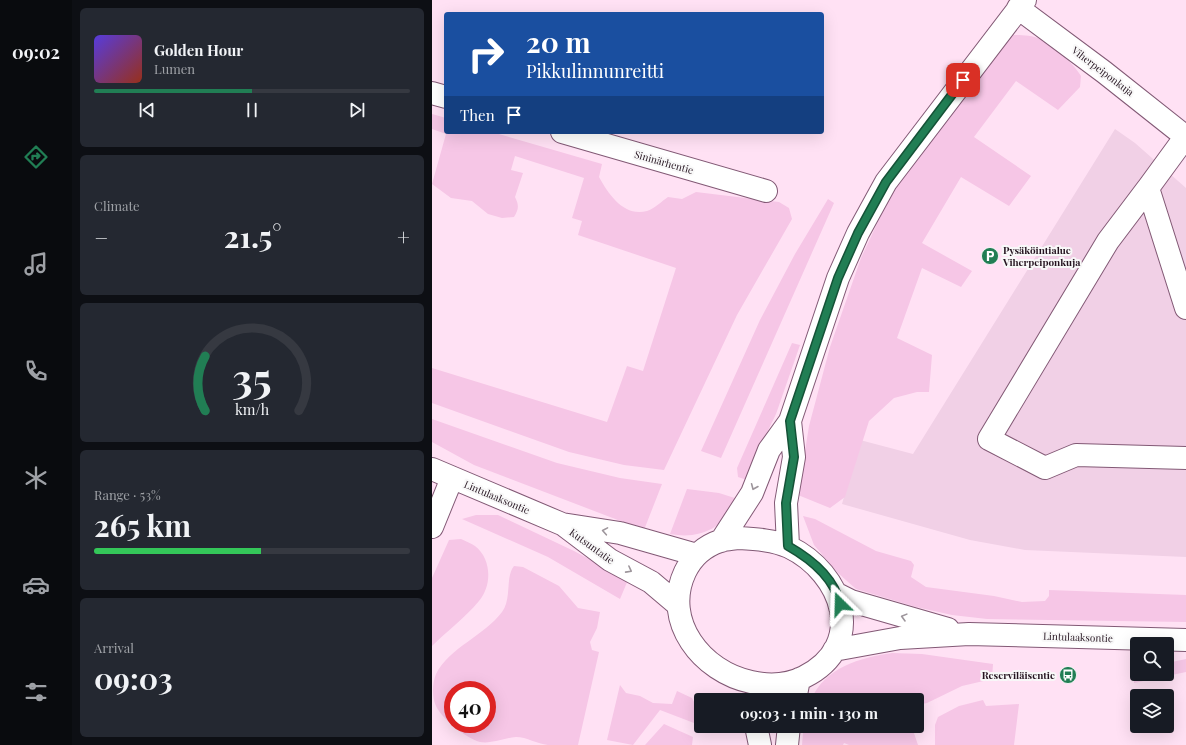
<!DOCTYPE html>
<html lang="en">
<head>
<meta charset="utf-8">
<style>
	:root { --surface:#171b24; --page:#242831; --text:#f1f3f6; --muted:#9ea1a6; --line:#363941; --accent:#217e54 }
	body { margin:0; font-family:"Playfair Display",serif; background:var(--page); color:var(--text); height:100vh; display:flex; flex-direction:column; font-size:15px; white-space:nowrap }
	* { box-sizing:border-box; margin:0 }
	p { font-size:13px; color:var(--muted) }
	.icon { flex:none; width:22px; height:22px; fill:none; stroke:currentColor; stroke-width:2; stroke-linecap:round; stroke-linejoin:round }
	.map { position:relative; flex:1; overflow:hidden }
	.panel { display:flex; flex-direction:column; gap:8px; padding:8px; background:#0d0f14; width:360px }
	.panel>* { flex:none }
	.top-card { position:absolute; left:12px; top:12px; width:380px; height:122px; border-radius:4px; box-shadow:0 4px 16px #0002; background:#1a4fa0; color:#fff; overflow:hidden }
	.buttons { position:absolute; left:698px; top:637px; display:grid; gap:8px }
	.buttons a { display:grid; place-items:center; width:44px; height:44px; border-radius:4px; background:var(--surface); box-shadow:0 4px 16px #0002; font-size:20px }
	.speed { position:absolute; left:12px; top:681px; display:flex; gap:8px; font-size:20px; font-weight:700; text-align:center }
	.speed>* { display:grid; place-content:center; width:52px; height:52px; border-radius:50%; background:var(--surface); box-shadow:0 4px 16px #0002; line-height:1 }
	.speed .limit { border:6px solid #d22; background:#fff; color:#111 }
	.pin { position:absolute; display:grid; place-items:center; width:34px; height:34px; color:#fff; margin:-17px; border-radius:8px; box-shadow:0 2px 6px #0006 }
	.me { position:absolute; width:44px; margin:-22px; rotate:338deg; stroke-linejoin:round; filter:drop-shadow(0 0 3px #0008) }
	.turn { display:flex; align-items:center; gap:14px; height:84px; padding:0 16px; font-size:18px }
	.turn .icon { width:52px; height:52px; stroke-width:2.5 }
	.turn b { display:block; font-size:28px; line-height:34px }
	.then { display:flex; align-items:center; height:38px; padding:0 16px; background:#0003; gap:8px; font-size:15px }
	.big { font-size:30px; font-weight:700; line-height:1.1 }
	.panel .tile { flex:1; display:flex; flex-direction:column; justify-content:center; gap:6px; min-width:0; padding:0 14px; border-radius:6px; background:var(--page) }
	.panel .dial { align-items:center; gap:0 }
	.dial svg { height:104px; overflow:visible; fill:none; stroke:var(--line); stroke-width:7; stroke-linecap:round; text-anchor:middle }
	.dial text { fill:var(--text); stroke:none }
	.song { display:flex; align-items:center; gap:12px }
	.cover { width:48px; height:48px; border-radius:6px; background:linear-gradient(135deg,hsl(250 70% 55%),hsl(10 70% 35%)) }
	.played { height:4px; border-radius:2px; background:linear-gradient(90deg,var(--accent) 50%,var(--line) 50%) }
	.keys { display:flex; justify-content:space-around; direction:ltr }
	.heat { display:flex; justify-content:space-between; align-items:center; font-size:22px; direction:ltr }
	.charge { height:6px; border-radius:3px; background:linear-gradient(90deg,#34c759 53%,var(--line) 0) }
	.trip { position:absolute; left:262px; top:693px; width:230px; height:40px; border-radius:4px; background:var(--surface); box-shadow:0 4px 16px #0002; font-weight:700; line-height:40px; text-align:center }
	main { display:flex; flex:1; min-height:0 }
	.menu { display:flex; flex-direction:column; width:72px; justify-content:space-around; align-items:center; background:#090b0e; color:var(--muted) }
	.menu .icon { width:28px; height:28px }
	.menu .selected { color:var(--accent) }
	.menu b { font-size:18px; color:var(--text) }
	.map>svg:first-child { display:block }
	.built { fill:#f1d0e6 }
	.green { fill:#f6c6e6; fill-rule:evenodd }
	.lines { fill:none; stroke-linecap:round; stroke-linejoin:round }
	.minor-casing { stroke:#825975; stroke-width:24 }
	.minor { stroke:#fff; stroke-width:22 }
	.oneway { stroke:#9d959b }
	.route-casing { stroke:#155237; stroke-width:10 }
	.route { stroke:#217e54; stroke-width:7 }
	.labels { text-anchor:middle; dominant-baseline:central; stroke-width:4; stroke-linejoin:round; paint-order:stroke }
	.street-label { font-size:10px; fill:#251420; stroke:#f8f8f8 }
	.poi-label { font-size:10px; font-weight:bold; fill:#251420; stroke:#f8f8f8; text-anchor:start }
</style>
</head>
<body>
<main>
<nav class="menu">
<b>09:02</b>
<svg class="icon selected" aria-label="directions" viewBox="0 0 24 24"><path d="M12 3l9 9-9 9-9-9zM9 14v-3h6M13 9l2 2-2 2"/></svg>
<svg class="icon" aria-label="music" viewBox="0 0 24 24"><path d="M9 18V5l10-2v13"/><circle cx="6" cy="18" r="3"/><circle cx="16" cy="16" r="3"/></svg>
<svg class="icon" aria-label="phone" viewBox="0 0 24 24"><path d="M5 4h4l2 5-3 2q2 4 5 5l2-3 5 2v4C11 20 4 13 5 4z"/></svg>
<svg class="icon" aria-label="climate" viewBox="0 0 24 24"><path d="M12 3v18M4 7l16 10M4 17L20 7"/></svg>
<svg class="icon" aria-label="car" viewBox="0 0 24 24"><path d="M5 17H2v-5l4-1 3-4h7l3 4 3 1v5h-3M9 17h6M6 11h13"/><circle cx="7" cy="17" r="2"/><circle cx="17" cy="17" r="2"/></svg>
<svg class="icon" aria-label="filters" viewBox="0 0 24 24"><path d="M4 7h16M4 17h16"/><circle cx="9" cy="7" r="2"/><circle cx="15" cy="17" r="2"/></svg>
</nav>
<section class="panel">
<div class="tile">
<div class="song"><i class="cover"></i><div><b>Golden Hour</b><p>Lumen</p></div></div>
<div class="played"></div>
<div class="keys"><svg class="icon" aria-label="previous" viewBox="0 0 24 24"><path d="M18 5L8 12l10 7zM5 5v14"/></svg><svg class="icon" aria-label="pause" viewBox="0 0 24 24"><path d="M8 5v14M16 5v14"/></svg><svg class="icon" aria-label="next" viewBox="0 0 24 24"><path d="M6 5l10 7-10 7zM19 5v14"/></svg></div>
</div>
<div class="tile"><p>Climate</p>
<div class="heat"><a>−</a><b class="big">21.5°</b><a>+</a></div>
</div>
<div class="tile dial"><svg viewBox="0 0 100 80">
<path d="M14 69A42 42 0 1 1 86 69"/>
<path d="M14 69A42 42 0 0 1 14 27" stroke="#217e54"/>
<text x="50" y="56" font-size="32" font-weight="700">35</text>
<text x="50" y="72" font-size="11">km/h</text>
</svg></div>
<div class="tile"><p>Range · 53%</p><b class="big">265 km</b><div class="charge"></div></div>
<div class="tile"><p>Arrival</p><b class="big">09:03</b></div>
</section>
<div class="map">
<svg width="754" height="745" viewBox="0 0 754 745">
	<rect width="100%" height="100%" fill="#ffe1f4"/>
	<!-- built -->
	<path class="built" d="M 683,129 L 703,143 L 754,188 L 754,557 L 593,550 L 538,540 L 410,504 L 428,440 L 481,454 Z"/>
	<!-- green -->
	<path class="green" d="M 580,35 C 589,35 600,35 608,39 C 622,46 641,63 649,76 L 648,87 L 626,110 L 584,81 L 542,137 L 599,176 L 577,206 L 529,177 L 490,243 L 540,271 L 529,287 L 490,268 L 465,338 L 500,355 L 497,392 L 485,392 L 462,398 L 437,421 L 413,497 L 398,508 L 366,495 L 377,426 L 398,347 L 429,258 L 451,211 L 467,183 L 568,45 Z
		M 0,114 L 14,118 L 14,132 L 60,132 L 170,164 L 167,177 C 177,195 192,217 215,211 C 222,209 230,201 236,197 L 250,199 L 264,192 L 347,202 L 357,208 L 360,219 L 305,315 L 232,470 L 192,465 L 137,452 L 0,403 L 0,368 L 175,422 L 195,366 L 211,371 L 244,268 L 146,235 L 150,221 L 140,218 L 152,178 L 83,156 L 79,170 L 91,173 L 83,197 C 87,205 87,209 82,217 L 70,218 L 56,214 L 40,201 L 19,198 L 0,184 L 14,134 L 0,129 Z
		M 396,199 L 402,203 L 289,458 L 269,451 L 328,320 L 363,254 Z
		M 360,343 L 368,345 L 344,414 L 326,451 L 315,480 L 306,477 L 305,468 Z
		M 0,419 L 125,463 L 188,478 L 230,484 L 212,530 L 42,465 L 0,442 Z
		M 255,489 L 287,493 L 309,500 C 291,526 271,540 238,534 Z
		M 44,515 L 66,515 L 142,551 L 196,580 L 188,599 L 116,557 L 30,519 Z
		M 371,516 L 383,519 L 444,551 L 479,561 L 482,565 L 479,577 L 494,587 L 562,596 L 590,602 L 613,601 L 617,596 L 617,590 L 754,595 L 754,622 L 555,619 L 520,615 L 484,607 L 424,589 L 406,573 L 382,545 Z
		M 29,539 C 33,541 39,543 43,546 C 60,559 60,586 47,601 C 33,618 15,631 0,646 L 0,578 L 17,540 Z
		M 82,566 L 91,567 L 127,586 L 146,608 L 168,612 L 165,628 L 158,642 L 160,650 L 167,652 L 146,745 C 136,745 126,745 116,745 C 105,744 95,737 84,737 C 71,738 60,744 48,742 C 35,739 9,718 4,706 C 0,698 0,683 4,674 C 18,647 52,636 70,612 C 80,599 73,577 82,566 ZM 21,690 L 55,690 L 55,724 L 21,724 Z
		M 460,653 L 490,654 L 561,664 L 560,679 L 530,686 L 495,703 L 485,705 L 485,700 L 379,700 C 393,667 428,658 460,653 Z
		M 754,659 L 754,672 L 702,683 L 703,668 L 705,668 L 705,674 L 735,674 L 735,663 Z
		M 188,685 L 194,693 L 208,696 L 221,703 L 240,704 L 245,691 L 260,698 L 268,713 L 267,719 L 262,723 L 228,710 L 201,745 L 175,740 Z
		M 551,700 L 554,706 L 587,704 L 582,745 L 503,745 L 503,725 L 506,717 L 527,706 Z
		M 232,724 L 261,737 L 260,745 L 213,745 Z
		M 471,729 L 482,733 L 486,745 L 417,745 L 412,743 L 411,745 L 370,745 L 371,733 Z"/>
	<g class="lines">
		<!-- minor casing -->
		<g class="minor-casing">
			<path id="minor" d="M 586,8 L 672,72 L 754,137
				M 0,93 L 14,97
				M 130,132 L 334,191
				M 754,136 L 716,188 L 754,308
				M 716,188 L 676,241 L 557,439 L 613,468 L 644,455 L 754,458
				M 0,469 L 130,524 L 188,533 L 265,555
				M 133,526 L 178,560 L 219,582 L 245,604
				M 0,527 L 20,478
				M 306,538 C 323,539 342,540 357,547 C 411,573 436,645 372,677 C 356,685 337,686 319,682 C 270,672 230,621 253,572 C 260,557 273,546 288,541 C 294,539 301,539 306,538 Z
				M 289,541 L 320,493 L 337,450 L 358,421 L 406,278 L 426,233 L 454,182 L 593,0
				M 356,546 L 354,503 L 362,457 L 358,421
				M 405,594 L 419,601 L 516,629
				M 402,650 L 468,638 L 537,634 L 754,640
				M 363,700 L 367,679
				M 324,726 L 328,745
				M 355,745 L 357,726"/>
		</g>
		<!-- minor -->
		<use href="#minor" class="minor"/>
	</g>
	<!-- one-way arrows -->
	<defs><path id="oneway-chevron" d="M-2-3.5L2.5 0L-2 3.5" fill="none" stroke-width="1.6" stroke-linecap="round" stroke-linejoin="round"/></defs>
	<g class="oneway">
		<use href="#oneway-chevron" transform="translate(322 487) rotate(113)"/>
		<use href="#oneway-chevron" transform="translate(173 531) rotate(-170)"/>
		<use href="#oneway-chevron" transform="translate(197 570) rotate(28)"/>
		<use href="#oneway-chevron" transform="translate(472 617) rotate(-165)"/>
	</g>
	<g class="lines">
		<!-- route casing -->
		<g class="route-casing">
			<path id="route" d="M 408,604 C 402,577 379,559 356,546 L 354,503 L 362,457 L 358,421 L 406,278 L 426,233 L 454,182 L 531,80"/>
		</g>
		<!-- route -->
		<use href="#route" class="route"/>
	</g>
	<!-- icons -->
	<defs>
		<g id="parking-disc" transform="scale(0.9)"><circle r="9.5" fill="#217e54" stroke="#f8f8f8"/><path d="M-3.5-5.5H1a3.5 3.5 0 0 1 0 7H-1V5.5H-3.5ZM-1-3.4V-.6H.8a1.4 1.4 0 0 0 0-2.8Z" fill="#fff"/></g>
		<g id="bus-disc" transform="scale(0.9)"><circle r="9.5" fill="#217e54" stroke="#f8f8f8"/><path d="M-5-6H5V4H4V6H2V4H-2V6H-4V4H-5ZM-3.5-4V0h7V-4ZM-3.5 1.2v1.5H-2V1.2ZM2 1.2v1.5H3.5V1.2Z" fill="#fff"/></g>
	</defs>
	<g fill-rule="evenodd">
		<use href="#parking-disc" x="558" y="256"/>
		<use href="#bus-disc" x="636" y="675"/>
	</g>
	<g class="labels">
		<!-- street labels -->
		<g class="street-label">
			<text transform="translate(671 71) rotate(37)">Viherpeiponkuja</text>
			<text transform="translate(232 162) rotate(16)">Sininärhentie</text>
			<text transform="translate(65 497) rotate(23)">Lintulaaksontie</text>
			<text transform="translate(160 546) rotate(36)">Kutsuntatie</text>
			<text transform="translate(646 637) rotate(2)">Lintulaaksontie</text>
		</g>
		<!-- poi labels -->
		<g class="poi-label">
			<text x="571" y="250">Pysäköintialue<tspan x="571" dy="12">Viherpeiponkuja</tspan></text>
			<text x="623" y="675" text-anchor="end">Reserviläisentie</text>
		</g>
	</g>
</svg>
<div class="buttons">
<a><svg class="icon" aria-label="search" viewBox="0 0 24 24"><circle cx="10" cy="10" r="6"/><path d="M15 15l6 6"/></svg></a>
<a><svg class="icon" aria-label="layers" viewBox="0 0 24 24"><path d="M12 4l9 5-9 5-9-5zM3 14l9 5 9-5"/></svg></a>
</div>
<div class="speed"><div class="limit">40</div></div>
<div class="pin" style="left:531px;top:80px;background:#d93025"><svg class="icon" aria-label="arrive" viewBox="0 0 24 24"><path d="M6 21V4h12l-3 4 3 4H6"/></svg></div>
<svg class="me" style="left:408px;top:604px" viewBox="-20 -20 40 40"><path d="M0-17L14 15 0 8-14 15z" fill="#217e54" stroke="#fff" stroke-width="4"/></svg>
<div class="trip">09:03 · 1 min · 130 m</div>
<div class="top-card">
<div class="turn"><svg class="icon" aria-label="right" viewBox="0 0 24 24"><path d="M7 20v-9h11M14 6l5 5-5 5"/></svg><div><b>20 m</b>Pikkulinnunreitti</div></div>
<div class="then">Then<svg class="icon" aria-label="arrive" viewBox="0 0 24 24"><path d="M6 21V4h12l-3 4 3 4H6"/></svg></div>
</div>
</div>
</main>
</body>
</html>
